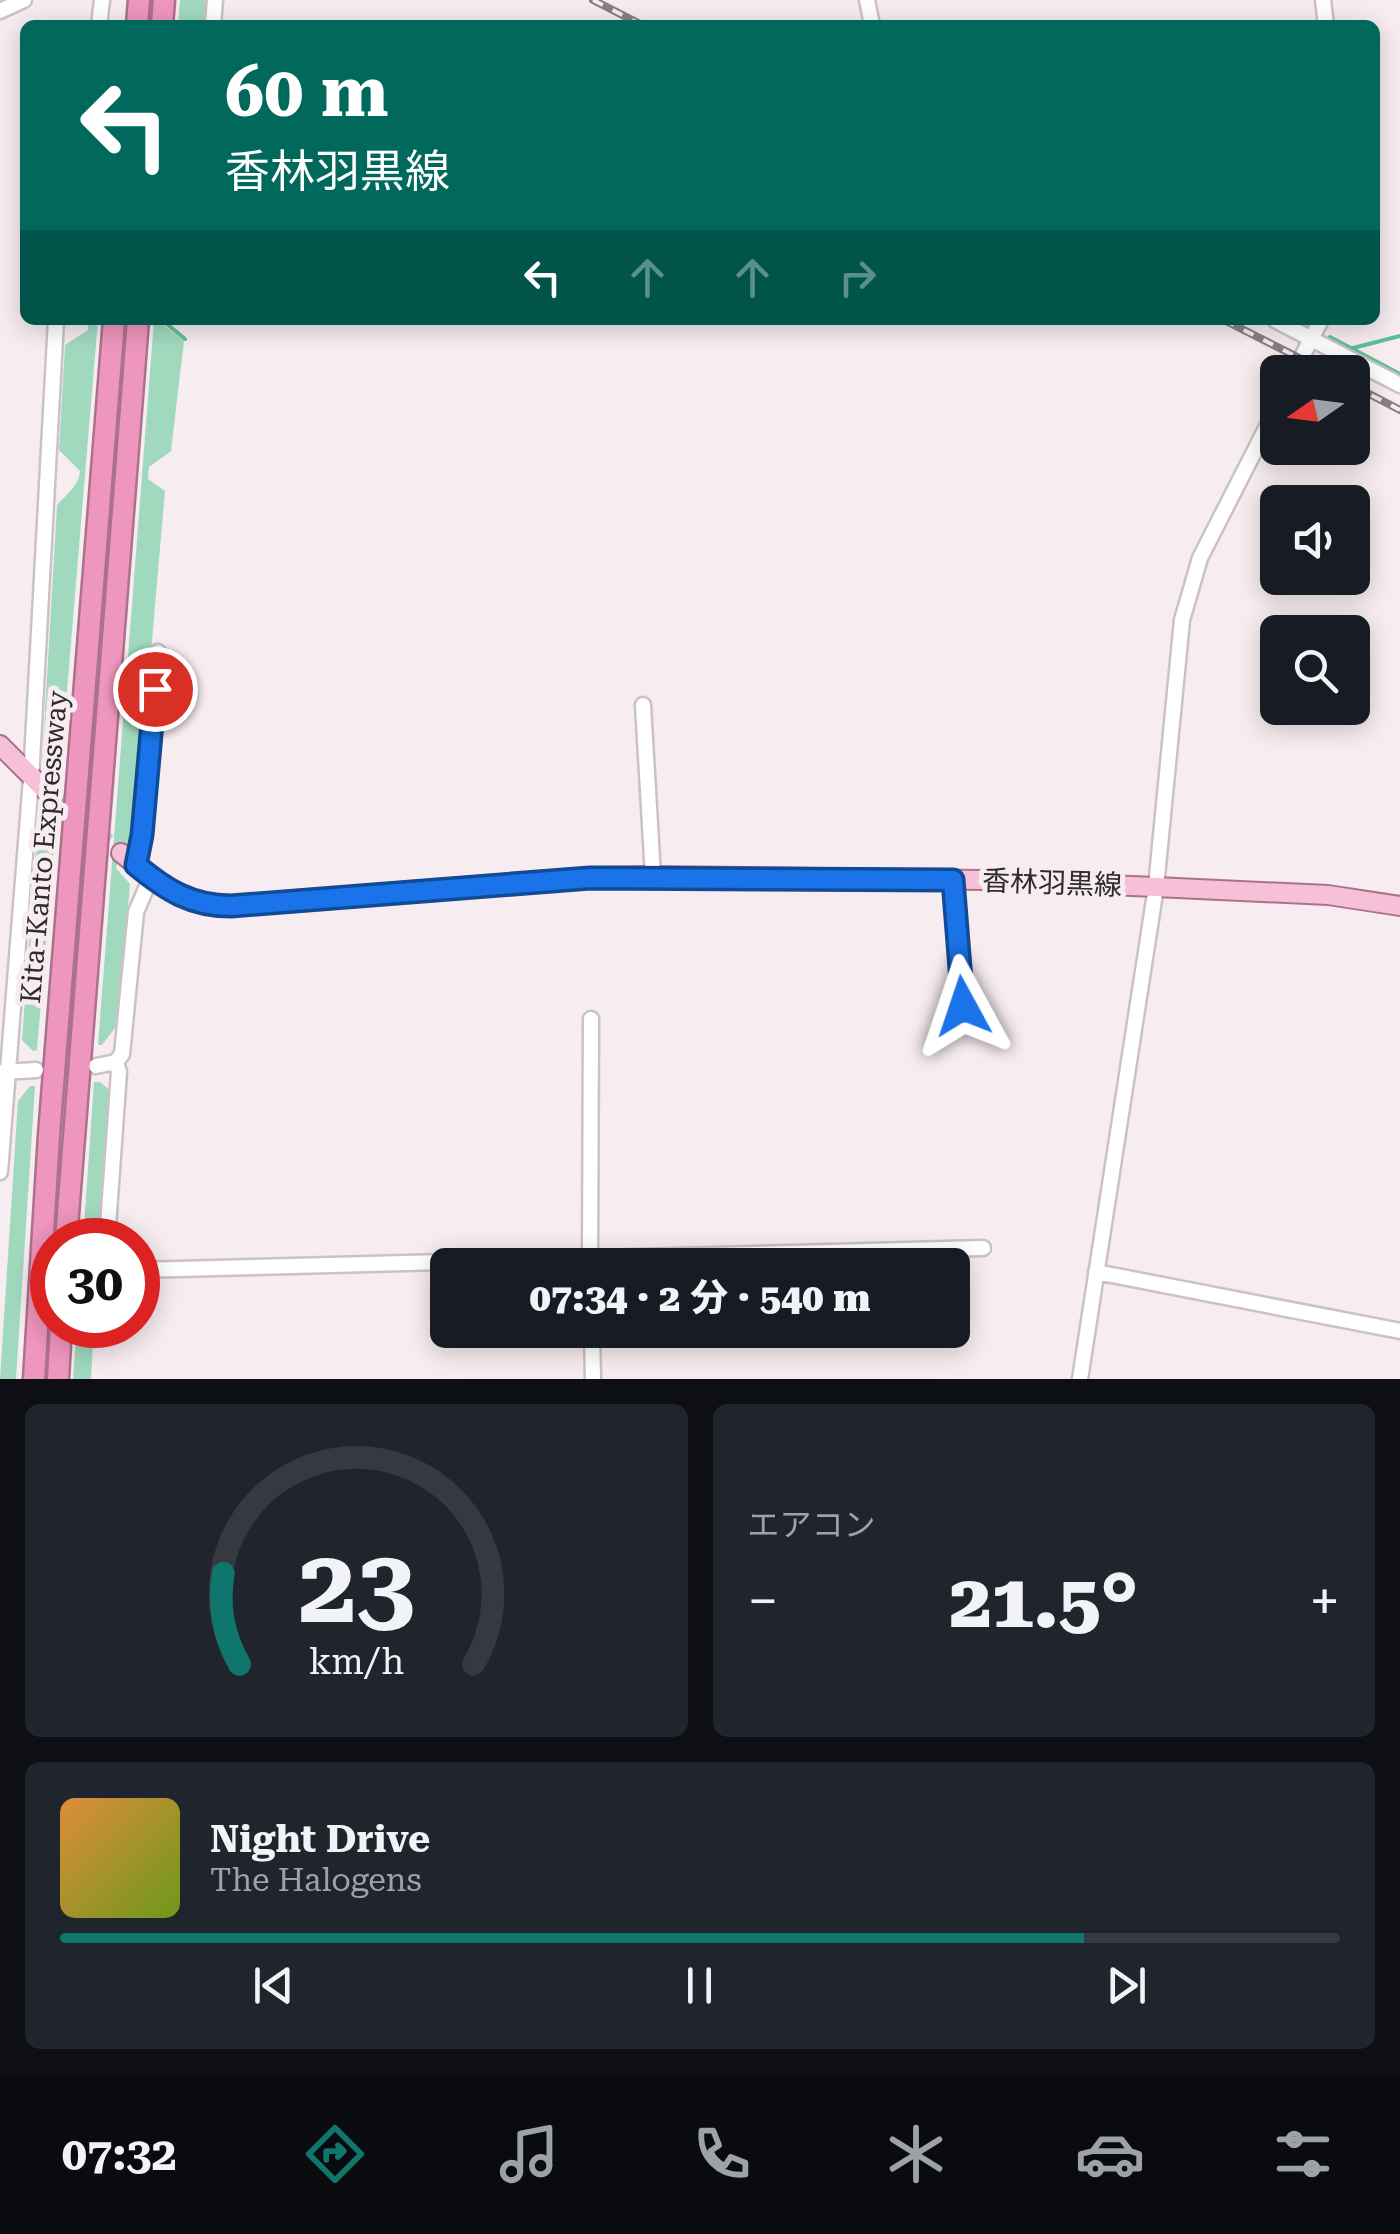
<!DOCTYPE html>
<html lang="ja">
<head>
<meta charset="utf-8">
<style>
	:root { --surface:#171b24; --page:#20242c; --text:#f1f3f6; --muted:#9ea1a6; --line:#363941; --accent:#0f766e }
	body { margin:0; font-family:"Roboto Serif","Noto Sans JP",serif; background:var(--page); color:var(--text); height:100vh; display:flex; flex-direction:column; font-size:38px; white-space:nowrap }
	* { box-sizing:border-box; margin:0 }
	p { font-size:32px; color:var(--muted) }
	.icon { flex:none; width:55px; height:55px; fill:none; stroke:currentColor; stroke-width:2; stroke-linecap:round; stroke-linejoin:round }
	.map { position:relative; height:1379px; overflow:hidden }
	.drawer { display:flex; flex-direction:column; gap:25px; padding:25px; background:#0d0f14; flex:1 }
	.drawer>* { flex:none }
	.guide { position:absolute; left:20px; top:20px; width:1360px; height:305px; border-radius:15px; box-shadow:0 5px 25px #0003; background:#00695c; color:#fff; overflow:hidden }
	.needle { width:65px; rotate:256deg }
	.buttons { position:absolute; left:1260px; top:355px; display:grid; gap:20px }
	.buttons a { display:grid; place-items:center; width:110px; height:110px; border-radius:15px; background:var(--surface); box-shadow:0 5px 25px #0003; font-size:50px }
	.speed { position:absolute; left:30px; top:1218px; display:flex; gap:20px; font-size:50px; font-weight:700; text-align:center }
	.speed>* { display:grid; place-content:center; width:130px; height:130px; border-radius:50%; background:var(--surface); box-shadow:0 5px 25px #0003; line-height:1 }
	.speed .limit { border:15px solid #d22; background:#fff; color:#111 }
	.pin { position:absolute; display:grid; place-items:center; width:85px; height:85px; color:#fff; margin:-42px; border:5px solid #fff; border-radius:50%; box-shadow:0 2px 10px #0007 }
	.me { position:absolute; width:110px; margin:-55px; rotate:355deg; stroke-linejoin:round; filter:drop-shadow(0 0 8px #0008) }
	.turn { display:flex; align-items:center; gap:35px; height:210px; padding:0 40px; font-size:45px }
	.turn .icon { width:130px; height:130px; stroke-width:2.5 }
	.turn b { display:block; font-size:70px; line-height:85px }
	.lanes { display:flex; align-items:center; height:95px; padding:0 40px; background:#0003; justify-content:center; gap:50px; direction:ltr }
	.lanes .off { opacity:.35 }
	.big { font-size:75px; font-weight:800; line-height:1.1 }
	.drawer .widget { flex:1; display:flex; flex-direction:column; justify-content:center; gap:15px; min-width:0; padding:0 35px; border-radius:15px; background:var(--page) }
	.drawer .dial { align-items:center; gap:0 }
	.dial svg { height:260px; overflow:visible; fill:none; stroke:var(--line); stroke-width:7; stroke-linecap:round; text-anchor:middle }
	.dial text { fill:var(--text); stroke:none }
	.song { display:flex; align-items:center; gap:30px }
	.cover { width:120px; height:120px; border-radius:15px; background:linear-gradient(135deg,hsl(30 70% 55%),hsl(80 70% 35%)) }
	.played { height:10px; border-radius:5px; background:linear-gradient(90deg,var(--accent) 80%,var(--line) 80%) }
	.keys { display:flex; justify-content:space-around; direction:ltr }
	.heat { display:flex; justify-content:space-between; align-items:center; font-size:55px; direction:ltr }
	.drawer .tiles { flex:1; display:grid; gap:25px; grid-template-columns:1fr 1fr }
	.widget:last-child { grid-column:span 2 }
	.trip { position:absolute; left:430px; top:1248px; width:540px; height:100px; border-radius:15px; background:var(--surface); box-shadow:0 5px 25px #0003; font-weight:800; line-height:100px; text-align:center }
	.dock { display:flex; height:160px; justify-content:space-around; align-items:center; background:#090b0e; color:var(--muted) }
	.dock .icon { width:70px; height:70px }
	.dock .on { color:var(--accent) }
	.dock b { font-size:45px; color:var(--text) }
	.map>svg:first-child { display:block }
	.green { fill:#a1d9bf }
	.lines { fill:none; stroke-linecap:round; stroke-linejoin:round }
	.stream { stroke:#5cc198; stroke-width:4 }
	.major-tunnel { stroke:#cfc5c9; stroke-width:18; stroke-dasharray:18 9; stroke-linecap:butt }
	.minor-casing { stroke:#ccc2c6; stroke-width:19 }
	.major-casing { stroke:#ac718b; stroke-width:22 }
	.highway-casing { stroke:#ac718b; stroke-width:25 }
	.minor { stroke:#fff; stroke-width:14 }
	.major { stroke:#f5c0d8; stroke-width:18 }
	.highway { stroke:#ef96be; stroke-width:20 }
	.rail-casing { stroke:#878083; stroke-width:8 }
	.rail { stroke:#f7ecf0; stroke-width:4; stroke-dasharray:11; stroke-linecap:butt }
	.route-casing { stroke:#114b97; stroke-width:25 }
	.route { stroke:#1a73e8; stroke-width:18 }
	.labels { text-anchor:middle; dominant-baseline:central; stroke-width:10; stroke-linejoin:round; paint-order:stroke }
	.street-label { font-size:28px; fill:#2f2b2d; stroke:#f7ecf0 }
</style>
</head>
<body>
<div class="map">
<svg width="1400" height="1379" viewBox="0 0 1400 1379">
	<rect width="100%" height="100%" fill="#f7ecf0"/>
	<!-- green -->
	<path class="green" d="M 180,0 L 207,0 L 206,25 L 178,25 Z
		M 88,320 L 98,320 L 37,1050 L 33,1051 L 22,1040 L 37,836 L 54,789 L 42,765 L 57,505 C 67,494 79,486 80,471 L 59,450 L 65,345 L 88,330 Z
		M 154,320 L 165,320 L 165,326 L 184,341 L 171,451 L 149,467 L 148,479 L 165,491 L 135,836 L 127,847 L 123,845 L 116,868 L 130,884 L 118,1024 L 102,1045 L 98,1045 Z
		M 94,1082 L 100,1082 L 111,1091 L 99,1240 L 83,1240 Z
		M 30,1086 L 35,1086 L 16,1379 L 0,1379 L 18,1101 Z
		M 77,1325 L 94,1325 L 91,1379 L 73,1379 Z"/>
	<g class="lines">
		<!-- stream -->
		<path class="stream" d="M 1296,320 L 1302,324
			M 167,324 L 185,339
			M 1330,337 L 1400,374
			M 1353,348 L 1400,336"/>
		<!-- major-tunnel -->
		<path class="major-tunnel" d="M 52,797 L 121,853"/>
		<!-- minor casing -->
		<g class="minor-casing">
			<path id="minor" d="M 867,0 L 872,25
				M 1323,0 L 1326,25
				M 0,11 L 24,0
				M 99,25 L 102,0
				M 213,25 L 215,0
				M 1275,320 L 1400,385
				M 1294,372 L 1321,320
				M 643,705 L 653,876
				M 136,865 L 141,835 L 158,652
				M 953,879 L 963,1006
				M 96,1066 L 116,1062 L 122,1054 L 136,912 L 151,877
				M 2,1072 L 36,1070
				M 0,1172 L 31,779 L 56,320
				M 107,1240 L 119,1072 L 116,1062
				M 590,1264 L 591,1019
				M 138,1270 L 983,1248
				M 1096,1272 L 1400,1331
				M 592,1330 L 593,1379
				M 1080,1379 L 1156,887 L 1182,620 L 1200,558 L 1278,405"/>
		</g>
		<!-- major casing -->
		<g class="major-casing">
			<path id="major" d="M 0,745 L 52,797
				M 121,853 C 153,878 179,904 222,906 L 590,877 L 653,876 L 983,880 L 1156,887 L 1328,895 L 1400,906"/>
		</g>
		<!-- highway casing -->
		<g class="highway-casing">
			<path id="highway" d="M 137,25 L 139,0
				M 162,25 L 164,0
				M 66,1240 L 138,320
				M 34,1379 L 49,1135 L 114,320
				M 58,1379 L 61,1325"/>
		</g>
		<!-- minor -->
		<use href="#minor" class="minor"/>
		<!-- major -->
		<use href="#major" class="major"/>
		<!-- highway -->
		<use href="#highway" class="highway"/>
		<!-- rail casing -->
		<g class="rail-casing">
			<path id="rail" d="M 593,0 L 642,25
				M 1224,320 L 1327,372
				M 1352,385 L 1400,410"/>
		</g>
		<!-- rail -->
		<use href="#rail" class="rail"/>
	</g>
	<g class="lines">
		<!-- route casing -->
		<g class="route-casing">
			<path id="route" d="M 155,689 L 142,835 L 136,865 C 166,890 191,906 231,906 L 590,878 L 953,880 L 963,1006"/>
		</g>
		<!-- route -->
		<use href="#route" class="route"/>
	</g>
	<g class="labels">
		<!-- street labels -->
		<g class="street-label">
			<text transform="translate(44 847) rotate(-85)">Kita-Kanto Expressway</text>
			<text transform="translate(1052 883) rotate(2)">香林羽黒線</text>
		</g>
	</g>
</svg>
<div class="buttons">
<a><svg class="needle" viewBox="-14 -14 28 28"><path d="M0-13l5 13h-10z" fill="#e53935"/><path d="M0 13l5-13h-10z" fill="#9ea1a6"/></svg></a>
<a><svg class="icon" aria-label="sound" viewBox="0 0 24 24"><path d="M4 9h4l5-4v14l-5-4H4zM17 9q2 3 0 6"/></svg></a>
<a><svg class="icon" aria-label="search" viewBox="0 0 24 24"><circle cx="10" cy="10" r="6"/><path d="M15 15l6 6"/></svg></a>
</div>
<div class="speed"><div class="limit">30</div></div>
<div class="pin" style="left:155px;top:689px;background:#d93025"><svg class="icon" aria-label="arrive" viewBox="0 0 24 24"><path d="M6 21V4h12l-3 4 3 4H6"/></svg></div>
<svg class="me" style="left:963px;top:1006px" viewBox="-20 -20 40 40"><path d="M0-17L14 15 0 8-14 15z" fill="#1a73e8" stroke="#fff" stroke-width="4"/></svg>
<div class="trip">07:34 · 2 分 · 540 m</div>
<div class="guide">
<div class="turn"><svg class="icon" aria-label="left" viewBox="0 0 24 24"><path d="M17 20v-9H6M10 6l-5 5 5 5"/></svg><div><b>60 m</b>香林羽黒線</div></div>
<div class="lanes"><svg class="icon" aria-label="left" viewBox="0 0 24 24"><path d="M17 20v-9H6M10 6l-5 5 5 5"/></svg><svg class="icon off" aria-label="ahead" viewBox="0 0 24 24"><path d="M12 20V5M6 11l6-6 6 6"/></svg><svg class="icon off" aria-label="ahead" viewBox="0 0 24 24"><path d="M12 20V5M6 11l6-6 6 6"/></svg><svg class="icon off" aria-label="right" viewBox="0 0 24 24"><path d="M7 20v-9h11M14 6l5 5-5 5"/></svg></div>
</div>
</div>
<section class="drawer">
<div class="tiles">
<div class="widget dial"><svg viewBox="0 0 100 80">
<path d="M14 69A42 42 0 1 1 86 69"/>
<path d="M14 69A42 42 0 0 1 9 41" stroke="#0f766e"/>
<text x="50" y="56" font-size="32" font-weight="700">23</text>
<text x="50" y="72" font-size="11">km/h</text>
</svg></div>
<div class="widget"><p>エアコン</p>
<div class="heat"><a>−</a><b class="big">21.5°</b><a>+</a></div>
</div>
<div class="widget">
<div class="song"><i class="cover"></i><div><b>Night Drive</b><p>The Halogens</p></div></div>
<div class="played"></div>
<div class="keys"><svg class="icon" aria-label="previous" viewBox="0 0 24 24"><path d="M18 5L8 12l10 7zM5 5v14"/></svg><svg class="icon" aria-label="pause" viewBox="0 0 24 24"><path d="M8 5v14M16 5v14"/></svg><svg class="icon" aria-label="next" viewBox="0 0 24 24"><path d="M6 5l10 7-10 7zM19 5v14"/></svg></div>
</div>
</div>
</section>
<nav class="dock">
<b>07:32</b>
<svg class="icon on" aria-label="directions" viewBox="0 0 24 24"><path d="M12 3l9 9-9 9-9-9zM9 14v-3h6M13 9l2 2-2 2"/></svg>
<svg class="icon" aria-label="music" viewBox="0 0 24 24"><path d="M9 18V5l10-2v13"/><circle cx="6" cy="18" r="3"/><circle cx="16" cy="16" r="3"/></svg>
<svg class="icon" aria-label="phone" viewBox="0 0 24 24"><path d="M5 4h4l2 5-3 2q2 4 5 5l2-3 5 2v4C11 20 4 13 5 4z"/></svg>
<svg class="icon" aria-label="climate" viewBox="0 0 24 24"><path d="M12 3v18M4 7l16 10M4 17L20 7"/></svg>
<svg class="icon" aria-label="car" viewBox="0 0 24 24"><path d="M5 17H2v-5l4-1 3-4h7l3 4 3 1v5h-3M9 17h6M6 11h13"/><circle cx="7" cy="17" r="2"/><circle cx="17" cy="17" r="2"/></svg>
<svg class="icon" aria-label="filters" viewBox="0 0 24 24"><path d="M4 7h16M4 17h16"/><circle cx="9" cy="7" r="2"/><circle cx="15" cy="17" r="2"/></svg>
</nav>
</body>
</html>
